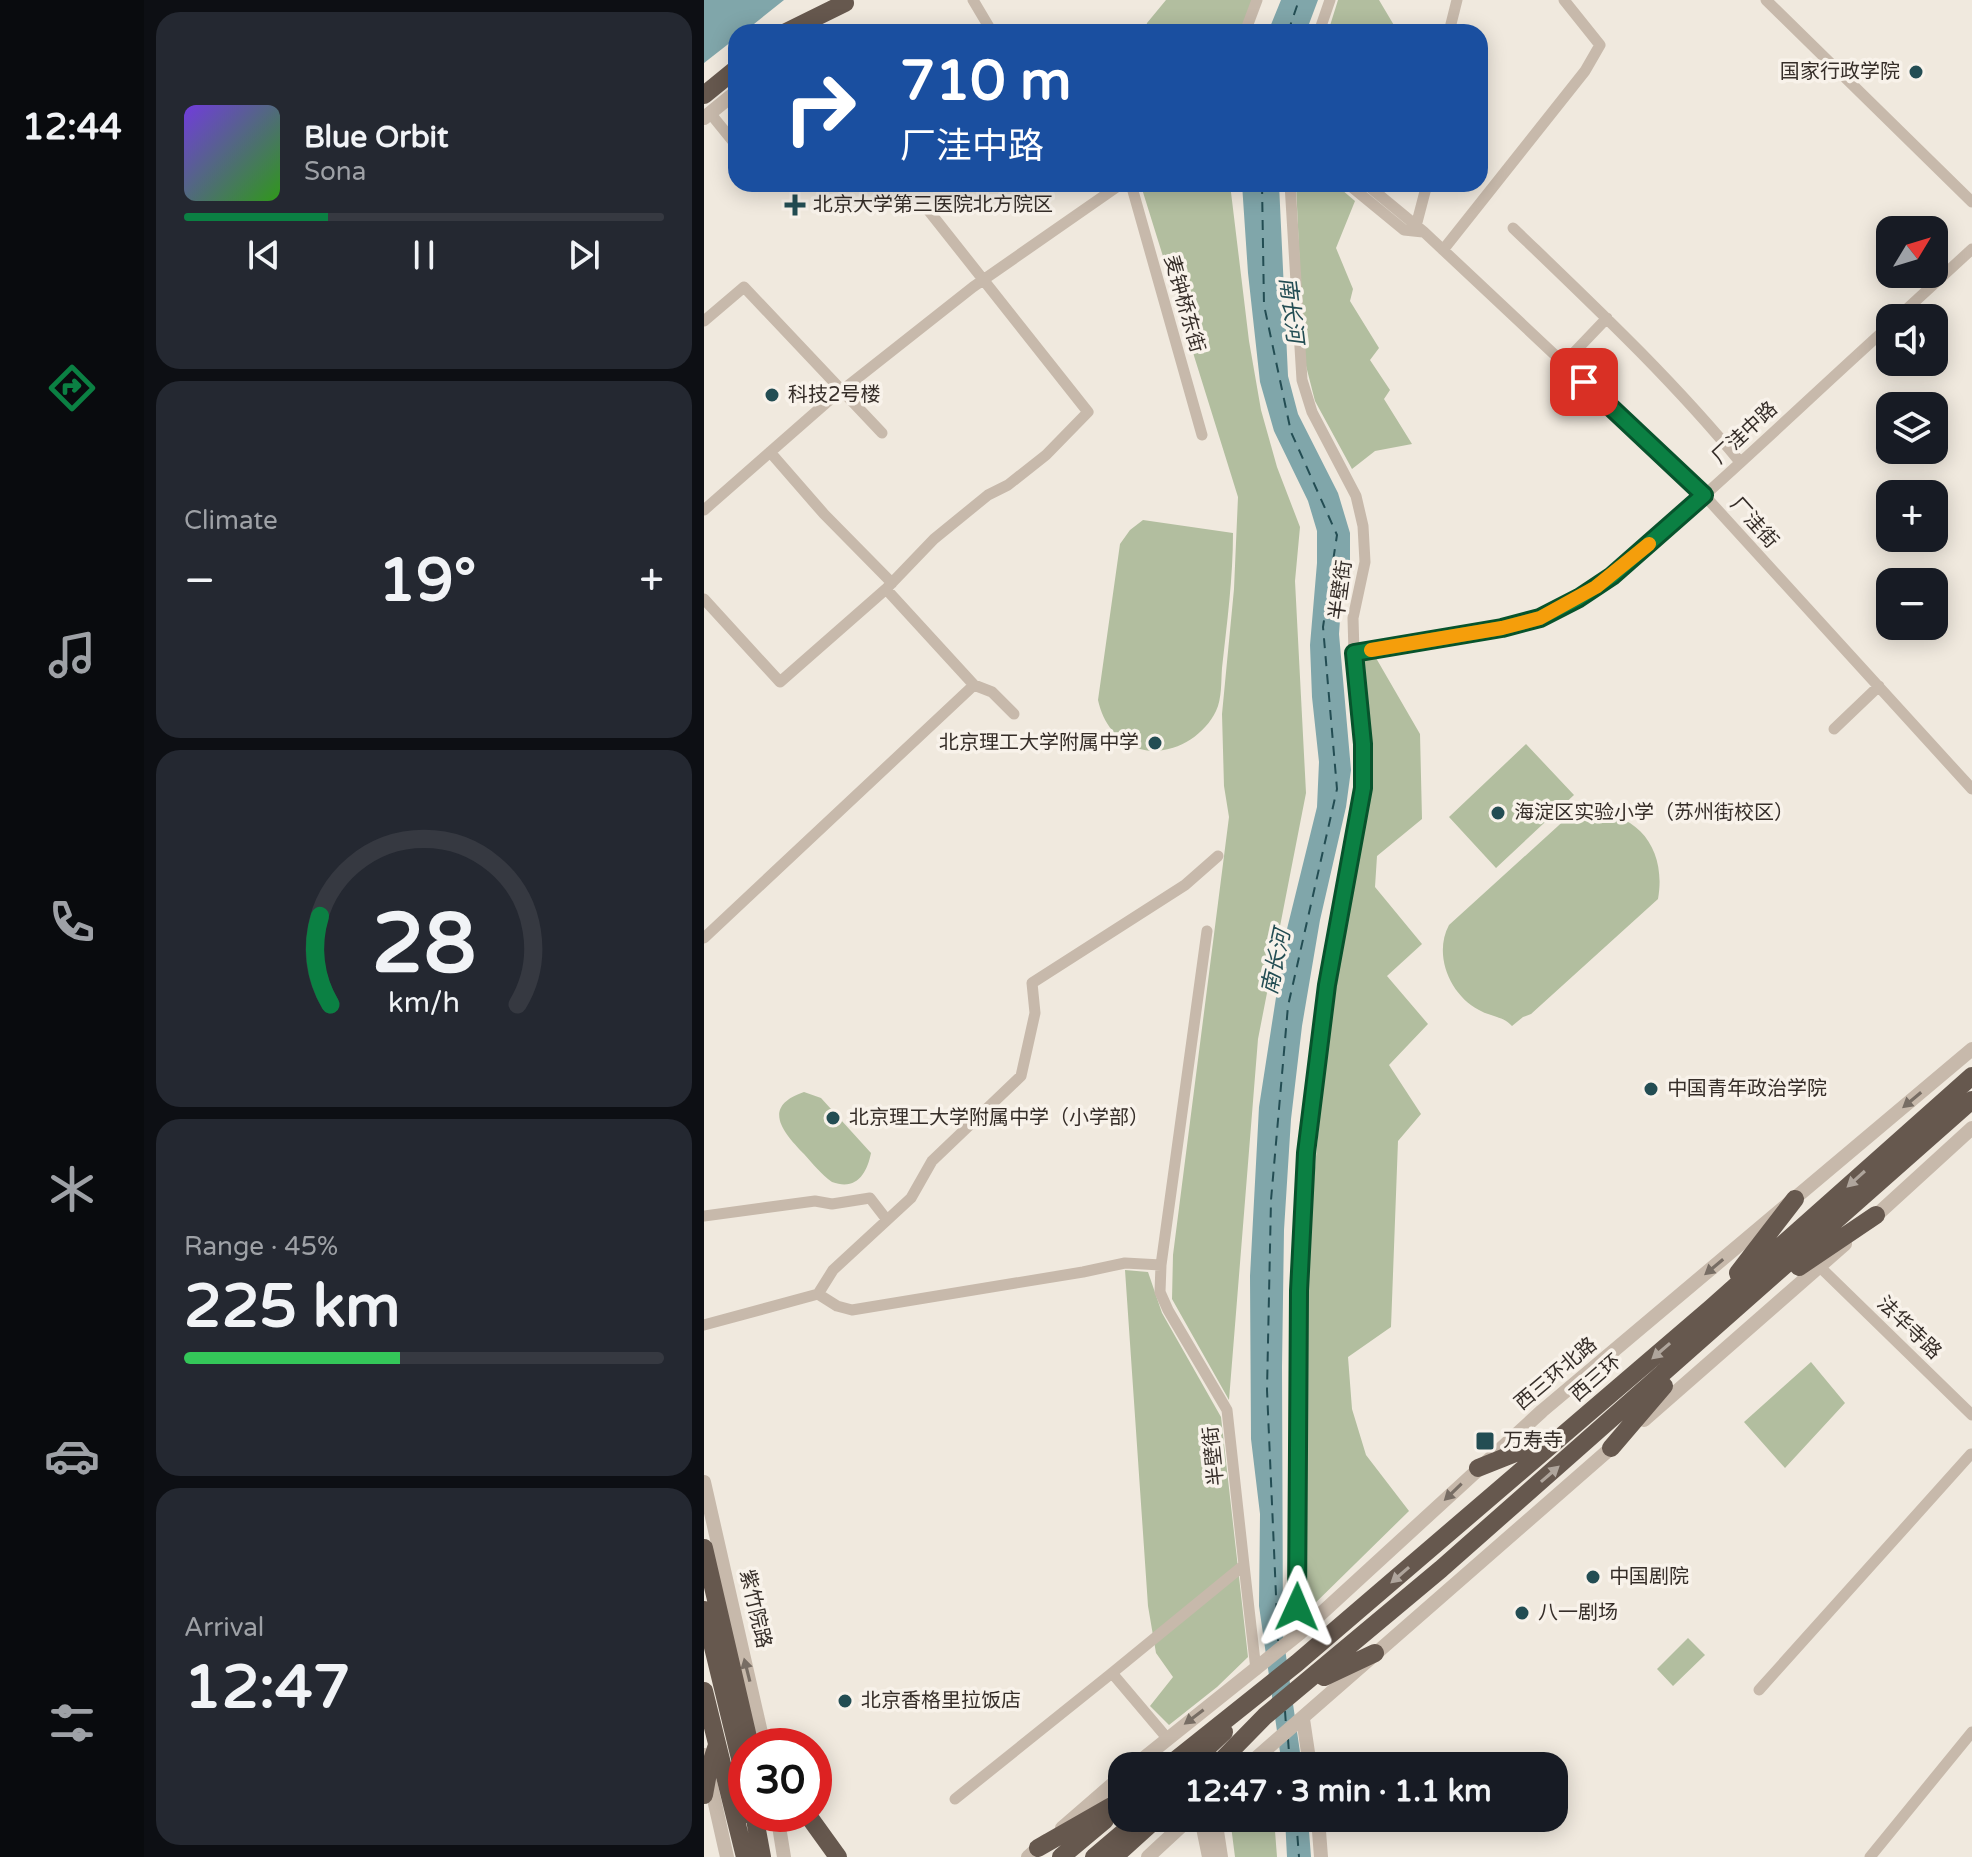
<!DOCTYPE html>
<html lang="en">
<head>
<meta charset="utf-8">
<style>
	:root { --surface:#171b24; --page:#242831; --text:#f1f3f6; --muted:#9ea1a6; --line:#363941; --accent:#0b8043 }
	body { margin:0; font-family:"Varela Round","Noto Sans SC",sans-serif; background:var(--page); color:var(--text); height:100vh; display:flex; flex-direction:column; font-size:30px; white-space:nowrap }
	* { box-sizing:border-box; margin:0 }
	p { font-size:26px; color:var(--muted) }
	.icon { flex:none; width:44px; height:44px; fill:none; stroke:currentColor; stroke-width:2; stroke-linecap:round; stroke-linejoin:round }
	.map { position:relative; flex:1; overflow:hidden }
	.details { display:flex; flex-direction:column; gap:12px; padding:12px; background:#0d0f14; width:560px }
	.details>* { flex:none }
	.hud { position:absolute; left:24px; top:24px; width:760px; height:168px; border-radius:24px; box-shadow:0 4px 20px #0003; background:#1a4fa0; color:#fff; overflow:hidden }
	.needle { width:52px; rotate:52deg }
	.buttons { position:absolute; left:1172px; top:216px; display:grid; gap:16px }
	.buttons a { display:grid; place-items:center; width:72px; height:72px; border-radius:16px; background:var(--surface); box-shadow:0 4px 20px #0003; font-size:40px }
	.speed { position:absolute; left:24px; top:1728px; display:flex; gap:16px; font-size:40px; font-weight:700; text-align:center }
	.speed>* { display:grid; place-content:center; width:104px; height:104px; border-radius:50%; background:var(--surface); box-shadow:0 4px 20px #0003; line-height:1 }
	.speed .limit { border:12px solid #d22; background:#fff; color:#111 }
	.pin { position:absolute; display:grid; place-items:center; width:68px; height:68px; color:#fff; margin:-34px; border-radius:16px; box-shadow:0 4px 12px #0006 }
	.me { position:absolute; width:88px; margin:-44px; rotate:1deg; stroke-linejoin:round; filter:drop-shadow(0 0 6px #0008) }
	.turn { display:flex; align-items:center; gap:28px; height:168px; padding:0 40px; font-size:36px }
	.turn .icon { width:104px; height:104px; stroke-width:2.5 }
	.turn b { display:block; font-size:56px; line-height:68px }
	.big { font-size:60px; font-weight:700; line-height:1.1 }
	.details .widget { flex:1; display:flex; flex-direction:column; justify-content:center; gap:12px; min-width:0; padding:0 28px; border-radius:24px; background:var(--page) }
	.details .dial { align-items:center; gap:0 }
	.dial svg { height:208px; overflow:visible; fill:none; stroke:var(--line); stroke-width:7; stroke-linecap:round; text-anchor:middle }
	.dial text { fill:var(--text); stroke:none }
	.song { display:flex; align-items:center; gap:24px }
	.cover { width:96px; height:96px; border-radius:12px; background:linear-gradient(135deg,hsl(260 70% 55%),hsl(110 70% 35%)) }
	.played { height:8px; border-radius:4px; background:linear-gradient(90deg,var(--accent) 30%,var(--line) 30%) }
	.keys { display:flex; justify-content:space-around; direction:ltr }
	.heat { display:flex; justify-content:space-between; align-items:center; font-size:44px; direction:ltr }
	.charge { height:12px; border-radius:6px; background:linear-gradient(90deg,#34c759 45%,var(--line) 0) }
	.trip { position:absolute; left:404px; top:1752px; width:460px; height:80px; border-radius:24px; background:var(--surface); box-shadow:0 4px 20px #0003; font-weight:700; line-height:80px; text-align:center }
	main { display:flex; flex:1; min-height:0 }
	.menu { display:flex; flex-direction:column; width:144px; justify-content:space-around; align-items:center; background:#090b0e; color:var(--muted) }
	.menu .icon { width:56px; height:56px }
	.menu .active { color:var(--accent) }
	.menu b { font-size:36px; color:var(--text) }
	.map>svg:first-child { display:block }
	.green { fill:#b2be9f }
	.water { fill:#80a6aa }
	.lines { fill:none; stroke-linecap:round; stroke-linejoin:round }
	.ferry { stroke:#234d53; stroke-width:2; stroke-dasharray:10 8; stroke-linecap:butt }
	.minor { stroke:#c7b9ab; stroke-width:11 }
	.tertiary { stroke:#c7b9ab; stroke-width:14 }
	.trunk { stroke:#66584e; stroke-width:18 }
	.oneway { fill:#776d64 }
	.oneway2 { fill:#afa59c }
	.route-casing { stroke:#07532c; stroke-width:20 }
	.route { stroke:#0b8043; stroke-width:14 }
	.slow { stroke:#f59e0b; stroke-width:14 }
	.poi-dot { fill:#234d53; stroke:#f8f2ea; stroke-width:3 }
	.labels { text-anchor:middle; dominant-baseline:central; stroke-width:7; stroke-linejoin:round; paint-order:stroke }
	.poi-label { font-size:20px; fill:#362e29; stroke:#f8f2ea; text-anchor:start }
	.street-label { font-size:20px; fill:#362e29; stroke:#f8f2ea }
	.water-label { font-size:22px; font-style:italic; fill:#234d53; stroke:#f8f2ea }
</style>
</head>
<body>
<main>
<nav class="menu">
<b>12:44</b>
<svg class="icon active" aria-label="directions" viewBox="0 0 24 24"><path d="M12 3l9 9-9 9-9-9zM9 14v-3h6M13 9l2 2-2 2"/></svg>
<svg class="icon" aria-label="music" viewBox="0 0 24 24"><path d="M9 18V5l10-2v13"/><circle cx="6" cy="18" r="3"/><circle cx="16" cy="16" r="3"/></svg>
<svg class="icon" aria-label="phone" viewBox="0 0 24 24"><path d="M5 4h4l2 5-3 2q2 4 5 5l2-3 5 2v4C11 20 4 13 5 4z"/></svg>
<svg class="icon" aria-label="climate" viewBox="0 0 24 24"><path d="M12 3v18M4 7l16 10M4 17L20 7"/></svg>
<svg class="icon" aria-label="car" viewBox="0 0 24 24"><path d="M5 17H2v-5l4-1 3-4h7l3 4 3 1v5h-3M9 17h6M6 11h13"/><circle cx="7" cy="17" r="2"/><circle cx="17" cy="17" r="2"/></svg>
<svg class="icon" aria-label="filters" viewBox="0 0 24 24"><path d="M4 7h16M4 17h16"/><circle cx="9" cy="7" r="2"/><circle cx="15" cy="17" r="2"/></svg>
</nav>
<section class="details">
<div class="widget">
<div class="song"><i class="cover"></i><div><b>Blue Orbit</b><p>Sona</p></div></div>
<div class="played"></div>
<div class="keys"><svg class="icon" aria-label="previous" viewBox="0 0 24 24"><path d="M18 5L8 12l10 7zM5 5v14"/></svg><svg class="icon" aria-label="pause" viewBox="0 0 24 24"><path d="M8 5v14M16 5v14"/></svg><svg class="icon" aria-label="next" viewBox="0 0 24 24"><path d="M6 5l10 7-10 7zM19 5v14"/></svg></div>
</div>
<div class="widget"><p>Climate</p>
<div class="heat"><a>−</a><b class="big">19°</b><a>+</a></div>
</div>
<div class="widget dial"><svg viewBox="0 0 100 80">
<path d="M14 69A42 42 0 1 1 86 69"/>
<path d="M14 69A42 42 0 0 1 10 35" stroke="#0b8043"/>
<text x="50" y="56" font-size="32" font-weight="700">28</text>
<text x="50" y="72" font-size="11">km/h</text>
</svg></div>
<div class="widget"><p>Range · 45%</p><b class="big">225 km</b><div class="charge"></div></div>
<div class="widget"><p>Arrival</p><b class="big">12:47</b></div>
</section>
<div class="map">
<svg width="1268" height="1857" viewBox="0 0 1268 1857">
	<rect width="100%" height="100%" fill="#f0e9de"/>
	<!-- green -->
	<path class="green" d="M 462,0 L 548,0 L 536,32 L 441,32 L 443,23 Z
		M 634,0 L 675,0 L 694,32 L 624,32 Z
		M 446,184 L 526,184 L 545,341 L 557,410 L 573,467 L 596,527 L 591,581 L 602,793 L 554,1039 L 525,1400 L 468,1299 L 469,1255 L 525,817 L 520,786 L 518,714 L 530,589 L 534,497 L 438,189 Z
		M 592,184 L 631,184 L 651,201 L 632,248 L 649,289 L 646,301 L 675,348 L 666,360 L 686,390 L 680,399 L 708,444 L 671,451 L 648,469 L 611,401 L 600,358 Z
		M 439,520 L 529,533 C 529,578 523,623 518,668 C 517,681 518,699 512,711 C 499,738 466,757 436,749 C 413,742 399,723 394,700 L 416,544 L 426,530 Z
		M 658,658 L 672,658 L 716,734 L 718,819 L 673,856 L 671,887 L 718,944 L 683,976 L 724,1024 L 685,1065 L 717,1114 L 694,1141 L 687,1327 L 644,1357 L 648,1409 L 662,1455 L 705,1511 L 599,1615 L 600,1406 L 605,1233 L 623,1037 L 663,791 Z
		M 822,744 L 870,795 L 792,868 L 745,817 Z
		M 881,812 C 933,810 963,848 954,899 L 827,1014 L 819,1017 L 808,1026 C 799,1016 787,1017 775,1010 C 746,995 729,955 745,925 L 865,816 Z
		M 100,1092 L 117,1098 L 167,1153 C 163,1173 153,1191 128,1182 C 117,1174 109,1164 100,1154 C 80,1133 56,1107 100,1092 Z
		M 421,1270 L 444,1272 L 458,1313 L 517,1417 L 544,1657 L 513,1687 L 465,1725 L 446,1706 L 469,1677 L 452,1653 L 444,1606 Z
		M 1107,1362 L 1141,1403 L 1081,1468 L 1040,1422 Z
		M 984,1638 L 1001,1655 L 969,1686 L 953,1669 Z
		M 526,1818 L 570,1818 L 573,1857 L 531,1857 Z"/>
	<!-- water -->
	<path class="water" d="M 0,0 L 80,0 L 40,32 L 32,32 L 32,38 L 0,63 Z
		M 577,0 L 614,0 L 602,32 L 564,32 Z
		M 538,184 L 575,184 L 584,376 L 594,414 L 634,493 L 646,533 L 646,564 L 637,606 L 635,634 L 647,770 L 642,807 L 616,920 L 598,1026 L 587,1119 L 580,1230 L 578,1367 L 579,1635 L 598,1766 L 578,1766 L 555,1606 L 556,1514 L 547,1439 L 546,1276 L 555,1107 L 582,933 L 613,807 L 615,762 L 608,697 L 606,645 L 613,563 L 613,531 L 604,501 L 570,431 L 556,382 L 544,273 Z
		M 581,1818 L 604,1818 L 607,1857 L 583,1857 Z"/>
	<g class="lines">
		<!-- ferry -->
		<path class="ferry" d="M 584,32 L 595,0
			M 558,184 L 560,305 L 587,432 L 633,535 L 619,627 L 633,789 L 584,1006 L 567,1200 L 563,1390 L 574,1641
			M 581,1711 L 582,1725
			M 584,1739 L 586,1766
			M 592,1818 L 595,1857"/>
		<!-- minor -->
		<path class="minor" d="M 269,0 L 288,32
			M 1062,0 L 1268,202
			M 541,32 L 553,0
			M 615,32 L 626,0
			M 745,32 L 753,0
			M 6,113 L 32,145
			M 427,184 L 498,435
			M 586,184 L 598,380 L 608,412 L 652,496 L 659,526 L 661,562 L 649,618 L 650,653 L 659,744 L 659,788 L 623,985 L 602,1153 L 595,1291 L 593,1607 L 596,1633
			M 644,184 L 700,230 L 719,232
			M 662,184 L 720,232 L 1000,495 L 1268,789
			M 712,226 L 723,184
			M 809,228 C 888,304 967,378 1036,462
			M 739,250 L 881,71 L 896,45 L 860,0
			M 1193,318 L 1268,249
			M 0,321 L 40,287 L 178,433
			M 860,363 L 903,318
			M 66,452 L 120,514 L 188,583
			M 0,510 L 122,403 L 269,287 L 417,184
			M 182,589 L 230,539 L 284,495 L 304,485 L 342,455 L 384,412 L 217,201
			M 0,599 L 76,682 L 182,589 L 270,685 L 0,938
			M 650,653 C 707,643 780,637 834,619 C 885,601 927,559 967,525 C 1041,460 1113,391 1186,325
			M 270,685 L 288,692 L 310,714
			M 1130,729 L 1175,686
			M 503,931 L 457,1265 L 456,1292 L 464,1310 L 523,1410 L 540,1565
			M 0,1216 L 111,1201 L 128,1204 L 166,1198 L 183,1220
			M 1116,1267 L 1268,1415
			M 114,1294 L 129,1270 L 207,1198 L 228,1161 L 317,1076 L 331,1013 L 328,983 L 481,885 L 514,856
			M 0,1325 L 114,1294 L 133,1306 L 148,1310 L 379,1272 L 421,1263 L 457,1265
			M 1055,1690 L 1267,1454
			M 463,1738 L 408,1673 L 540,1565 L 552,1670
			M 251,1799 L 408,1673
			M 1166,1857 L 1268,1732"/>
		<!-- tertiary -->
		<path class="tertiary" d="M 0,118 L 32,92
			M 1165,1222 L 1268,1128
			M 940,1420 L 1141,1244
			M 0,1482 L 60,1746
			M 599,1719 L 606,1766
			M 0,1755 L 23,1857
			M 430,1766 L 596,1633 L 838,1411 L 1268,1049
			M 543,1766 L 915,1441
			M 73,1814 L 80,1857
			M 497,1818 L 505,1857
			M 511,1818 L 517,1857
			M 614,1818 L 617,1857
			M 358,1828 L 418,1776
			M 324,1857 L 342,1841
			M 444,1857 L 486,1818"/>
		<!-- trunk -->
		<path class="trunk" d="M 82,32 L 141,3
			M 0,95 L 32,69
			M 1095,1267 L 1172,1215
			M 1034,1273 L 1091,1199
			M 907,1448 L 960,1386
			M 774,1468 L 849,1438
			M 0,1548 L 46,1746
			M 0,1610 L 42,1783
			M 620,1677 L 671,1653
			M 0,1691 L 41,1857
			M 464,1766 L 593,1663 L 1007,1308 L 1268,1076
			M 484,1766 L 520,1732
			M 512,1766 L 561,1716 L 737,1569 L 1268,1100
			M 32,1774 L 42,1814
			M 0,1795 L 4,1773 L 13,1745
			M 50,1814 L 58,1857
			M 103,1814 L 134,1857
			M 334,1848 L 418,1800
			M 357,1857 L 401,1820
			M 390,1857 L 436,1818
			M 410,1857 L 453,1818"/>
	</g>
	<!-- one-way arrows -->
	<defs><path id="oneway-solid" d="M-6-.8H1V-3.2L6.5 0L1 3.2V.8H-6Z" transform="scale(2)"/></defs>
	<g class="oneway">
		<use href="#oneway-solid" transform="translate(1208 1100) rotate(140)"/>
		<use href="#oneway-solid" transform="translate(1010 1267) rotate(140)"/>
		<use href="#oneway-solid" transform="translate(749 1492) rotate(136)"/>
		<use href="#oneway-solid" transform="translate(43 1670) rotate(-104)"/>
		<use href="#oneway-solid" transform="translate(490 1717) rotate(143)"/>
	</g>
	<g class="oneway2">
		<use href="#oneway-solid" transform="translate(1152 1179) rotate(138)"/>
		<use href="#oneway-solid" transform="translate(957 1351) rotate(139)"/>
		<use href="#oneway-solid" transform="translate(846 1474) rotate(-41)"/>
		<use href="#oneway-solid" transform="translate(696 1575) rotate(139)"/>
	</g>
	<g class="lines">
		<!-- route casing -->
		<g class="route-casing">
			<path id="route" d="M 593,1607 L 595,1291 L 602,1153 L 623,985 L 659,788 L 659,744 L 650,653 L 798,628 L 836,618 L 875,598 L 908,576 L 1000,495 L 880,382"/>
		</g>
		<!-- route -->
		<use href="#route" class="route"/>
		<!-- slow -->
		<path class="slow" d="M 667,650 L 798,628 L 836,618 L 892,587 L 945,544"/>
	</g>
	<!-- markers -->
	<g class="poi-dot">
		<circle cx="1212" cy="72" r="8"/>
		<path d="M87 193h8v8h8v8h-8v8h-8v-8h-8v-8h8z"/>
		<circle cx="68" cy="395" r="8"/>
		<circle cx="451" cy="743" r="8"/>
		<circle cx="794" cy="813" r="8"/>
		<circle cx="947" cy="1089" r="8"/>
		<circle cx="129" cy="1118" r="8"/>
		<rect x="771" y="1431" width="20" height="20" rx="4"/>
		<circle cx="889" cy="1577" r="8"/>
		<circle cx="818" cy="1613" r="8"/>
		<circle cx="141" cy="1701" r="8"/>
	</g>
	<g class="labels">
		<!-- poi labels -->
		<g class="poi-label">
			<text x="1196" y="72" text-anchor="end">国家行政学院</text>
			<text x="109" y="205">北京大学第三医院北方院区</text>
			<text x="84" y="395">科技2号楼</text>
			<text x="435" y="743" text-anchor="end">北京理工大学附属中学</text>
			<text x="810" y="813">海淀区实验小学（苏州街校区）</text>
			<text x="963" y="1089">中国青年政治学院</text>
			<text x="145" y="1118">北京理工大学附属中学（小学部）</text>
			<text x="799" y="1441">万寿寺</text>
			<text x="905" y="1577">中国剧院</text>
			<text x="834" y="1613">八一剧场</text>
			<text x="157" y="1701">北京香格里拉饭店</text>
		</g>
		<!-- street labels -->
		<g class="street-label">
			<text transform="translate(480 304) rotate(74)">麦钟桥东街</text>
			<text transform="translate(1041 433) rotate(-43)">厂洼中路</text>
			<text transform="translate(1050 523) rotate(48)">厂洼街</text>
			<text transform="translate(637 590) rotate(-82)">半壁街</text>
			<text transform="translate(1205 1328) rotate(44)">法华寺路</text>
			<text transform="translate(852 1374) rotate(-40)">西三环北路</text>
			<text transform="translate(892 1378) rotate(-41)">西三环</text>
			<text transform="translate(510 1456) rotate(-96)">半壁街</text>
			<text transform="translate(51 1609) rotate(77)">紫竹院路</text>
		</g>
		<!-- water labels -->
		<g class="water-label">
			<text transform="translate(587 310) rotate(83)">南长河</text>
			<text transform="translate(572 962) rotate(-78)">南长河</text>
		</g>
	</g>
</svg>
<div class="buttons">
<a><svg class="needle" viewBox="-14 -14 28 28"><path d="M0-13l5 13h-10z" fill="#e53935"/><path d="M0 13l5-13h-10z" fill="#9ea1a6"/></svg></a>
<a><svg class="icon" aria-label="sound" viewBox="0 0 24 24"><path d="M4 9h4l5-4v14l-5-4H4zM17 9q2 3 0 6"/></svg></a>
<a><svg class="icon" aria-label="layers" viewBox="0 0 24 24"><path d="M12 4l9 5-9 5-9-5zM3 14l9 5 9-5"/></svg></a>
<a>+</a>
<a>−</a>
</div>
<div class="speed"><div class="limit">30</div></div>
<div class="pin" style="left:880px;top:382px;background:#d93025"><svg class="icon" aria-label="arrive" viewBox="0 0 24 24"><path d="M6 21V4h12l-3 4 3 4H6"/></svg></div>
<svg class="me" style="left:593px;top:1607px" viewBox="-20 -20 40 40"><path d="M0-17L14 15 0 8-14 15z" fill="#0b8043" stroke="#fff" stroke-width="4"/></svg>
<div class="trip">12:47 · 3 min · 1.1 km</div>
<div class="hud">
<div class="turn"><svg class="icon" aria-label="right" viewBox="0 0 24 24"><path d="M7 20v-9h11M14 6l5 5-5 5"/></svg><div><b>710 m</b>厂洼中路</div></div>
</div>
</div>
</main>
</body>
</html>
